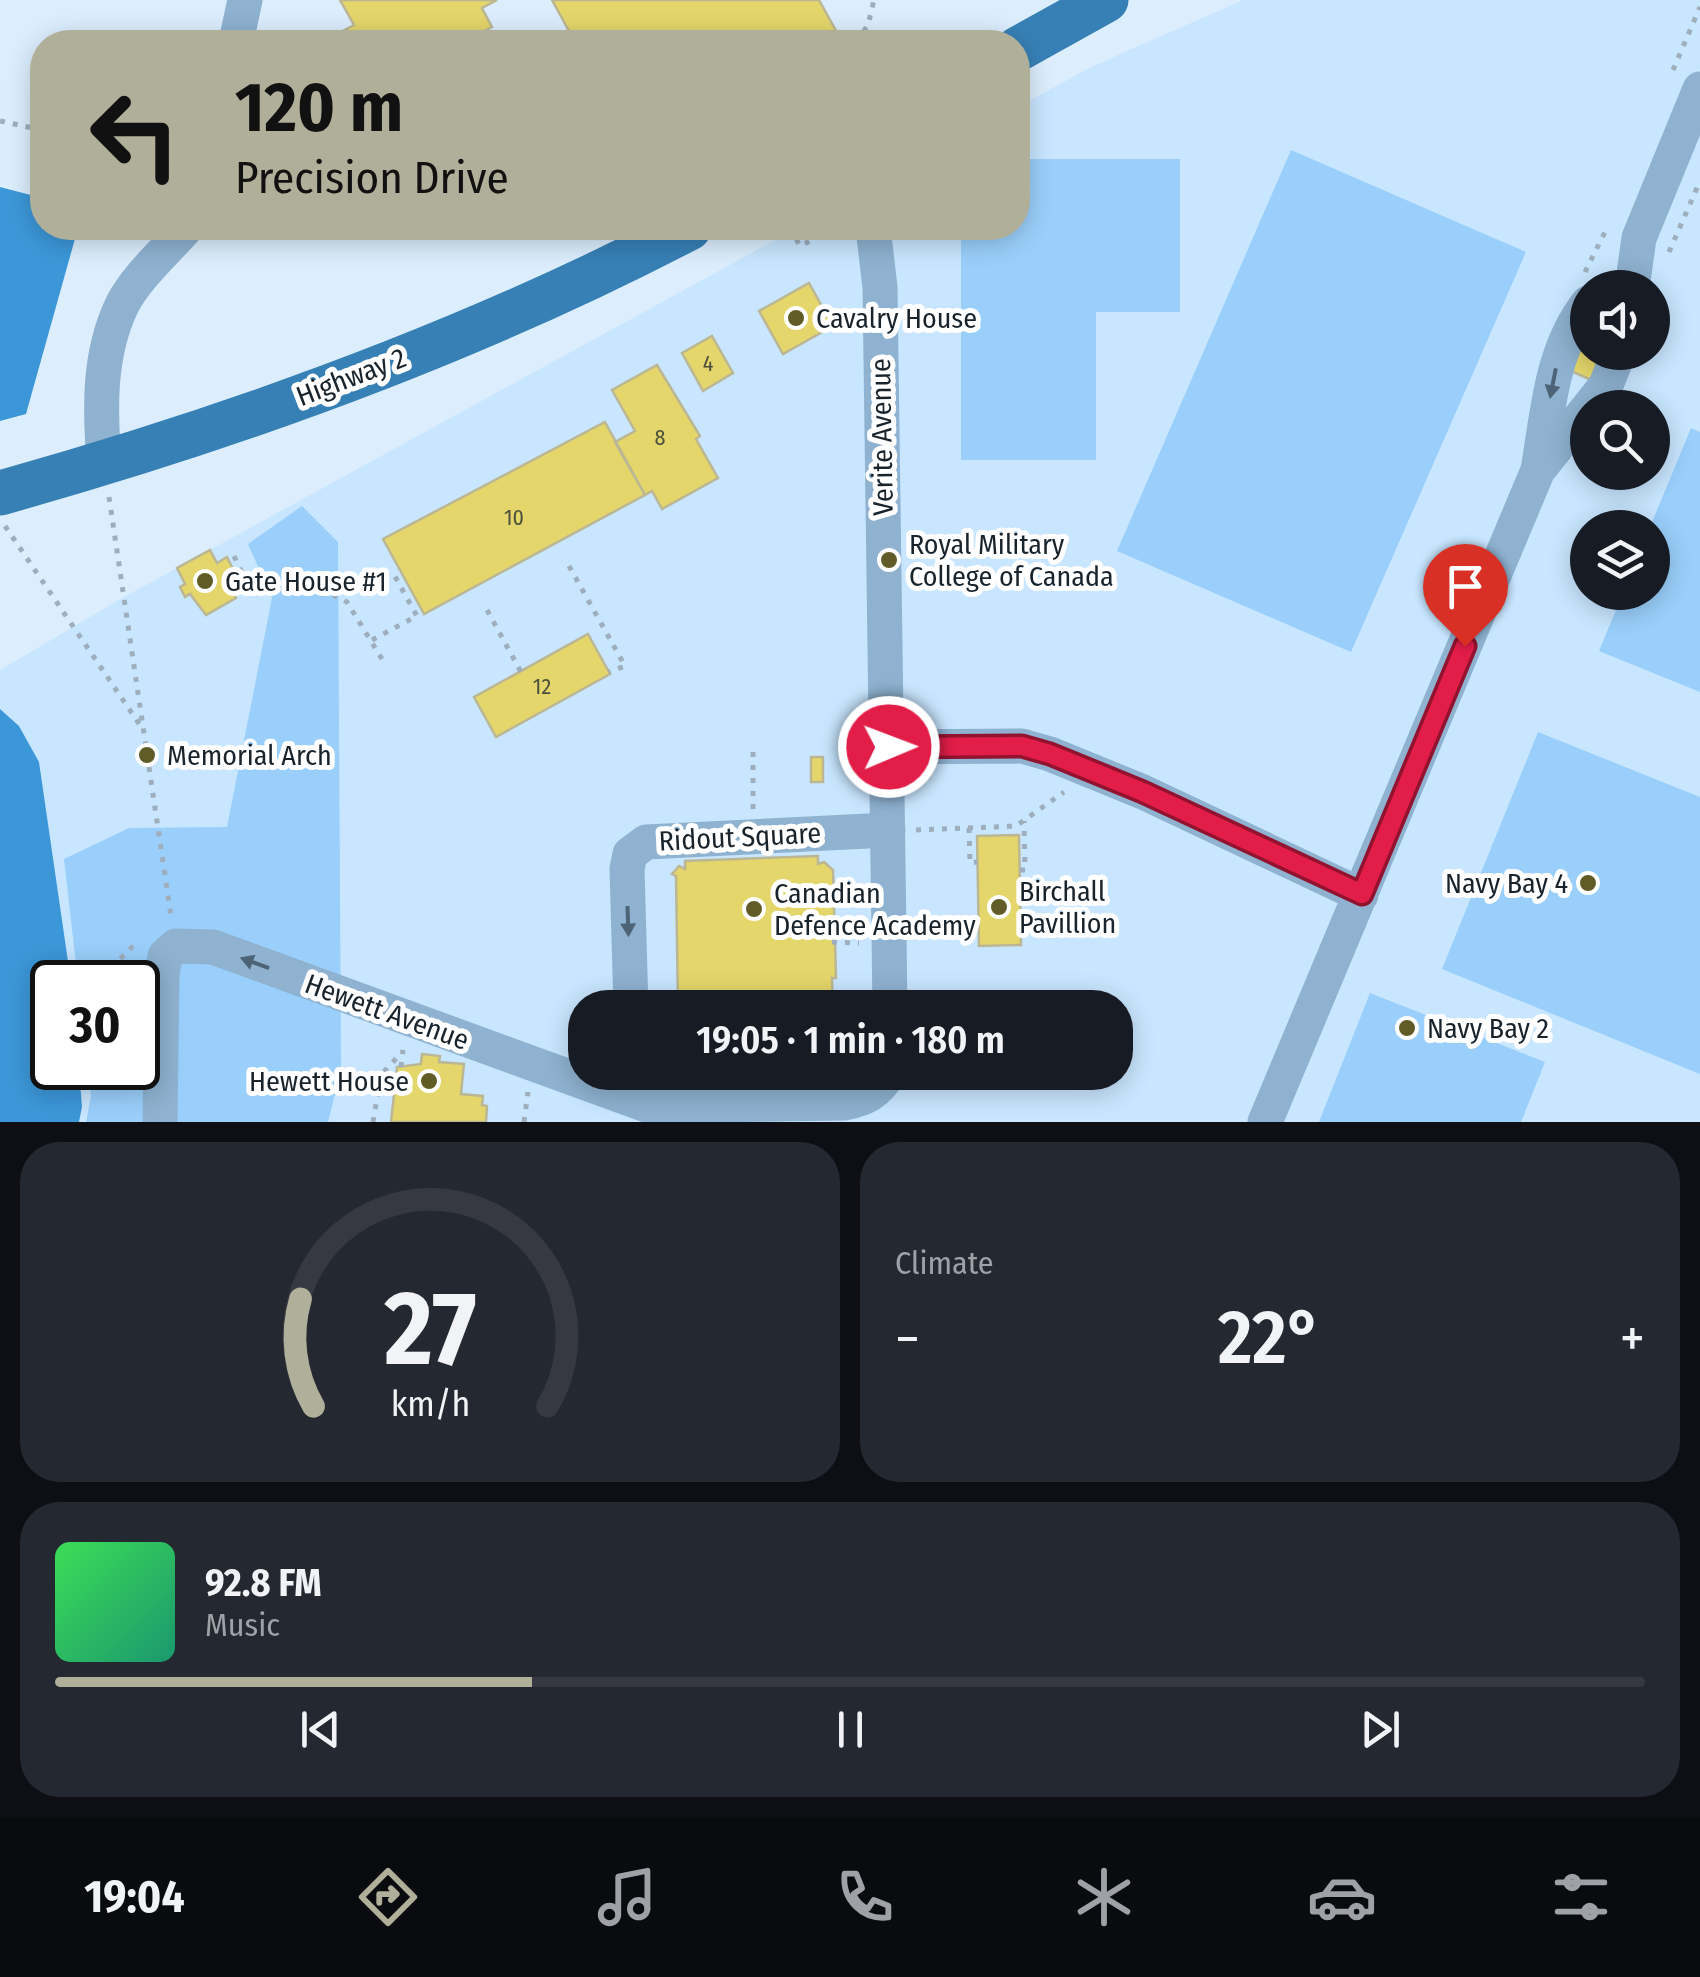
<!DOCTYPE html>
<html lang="en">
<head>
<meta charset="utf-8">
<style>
	:root { --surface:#171b24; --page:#242831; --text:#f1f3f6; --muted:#9ea1a6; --line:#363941; --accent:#b0af99 }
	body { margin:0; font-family:"Fira Sans Condensed",sans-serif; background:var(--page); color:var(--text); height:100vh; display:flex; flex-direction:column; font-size:38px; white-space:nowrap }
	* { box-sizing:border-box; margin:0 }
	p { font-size:32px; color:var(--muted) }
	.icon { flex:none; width:55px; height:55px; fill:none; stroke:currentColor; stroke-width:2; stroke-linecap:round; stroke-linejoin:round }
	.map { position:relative; height:1122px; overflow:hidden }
	.side { display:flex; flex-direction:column; gap:20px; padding:20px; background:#0d0f14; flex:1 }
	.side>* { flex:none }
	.guide { position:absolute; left:30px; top:30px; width:1000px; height:210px; border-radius:40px; box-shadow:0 5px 25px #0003; background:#b0af99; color:#111; overflow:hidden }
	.controls { position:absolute; left:1570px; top:270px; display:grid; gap:20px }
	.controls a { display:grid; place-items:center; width:100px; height:100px; border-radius:50%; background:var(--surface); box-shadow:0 5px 25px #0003; font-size:50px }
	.speed { position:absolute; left:30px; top:960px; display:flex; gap:20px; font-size:50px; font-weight:700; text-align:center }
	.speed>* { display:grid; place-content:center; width:130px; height:130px; border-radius:50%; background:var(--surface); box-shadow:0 5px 25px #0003; line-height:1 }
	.speed .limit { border:5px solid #111; border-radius:15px; background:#fff; color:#111 }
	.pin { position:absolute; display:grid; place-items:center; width:85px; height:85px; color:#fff; margin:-102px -42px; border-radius:50% 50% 50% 0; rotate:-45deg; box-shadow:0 0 10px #0007 }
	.pin .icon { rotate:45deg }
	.me { position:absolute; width:110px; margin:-55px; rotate:89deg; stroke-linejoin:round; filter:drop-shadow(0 0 8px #0008) }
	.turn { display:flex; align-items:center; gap:35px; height:210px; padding:0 40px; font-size:45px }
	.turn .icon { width:130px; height:130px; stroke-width:2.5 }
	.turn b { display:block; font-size:70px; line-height:85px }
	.big { font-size:75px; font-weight:600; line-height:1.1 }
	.side .tile { flex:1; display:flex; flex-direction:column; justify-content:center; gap:15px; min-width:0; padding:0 35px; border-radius:40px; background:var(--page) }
	.side .dial { align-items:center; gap:0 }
	.dial svg { height:260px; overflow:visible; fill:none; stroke:var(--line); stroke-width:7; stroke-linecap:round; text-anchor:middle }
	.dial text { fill:var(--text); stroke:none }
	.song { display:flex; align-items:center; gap:30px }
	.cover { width:120px; height:120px; border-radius:15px; background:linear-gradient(135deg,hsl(130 70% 55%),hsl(160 70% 35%)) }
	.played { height:10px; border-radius:5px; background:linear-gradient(90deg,var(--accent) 30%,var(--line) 30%) }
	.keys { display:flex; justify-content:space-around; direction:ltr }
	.heat { display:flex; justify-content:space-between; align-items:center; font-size:55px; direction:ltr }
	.side .tiles { flex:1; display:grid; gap:20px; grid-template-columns:1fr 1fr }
	.tile:last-child { grid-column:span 2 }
	.trip { position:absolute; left:568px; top:990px; width:565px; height:100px; border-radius:40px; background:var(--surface); box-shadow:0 5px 25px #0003; font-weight:600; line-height:100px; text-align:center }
	.dock { display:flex; height:160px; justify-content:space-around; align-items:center; background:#090b0e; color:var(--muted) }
	.dock .icon { width:70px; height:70px }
	.dock .on { color:var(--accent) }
	.dock b { font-size:45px; color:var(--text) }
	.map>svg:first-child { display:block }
	.built { fill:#c8e6ff; fill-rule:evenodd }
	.green { fill:#9acffb }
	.water { fill:#3c97d8 }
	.building { fill:#e4d66b; stroke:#bbb794; stroke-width:2.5 }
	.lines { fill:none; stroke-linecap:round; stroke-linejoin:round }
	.path { stroke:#9eaebc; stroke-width:5; stroke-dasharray:5 8; stroke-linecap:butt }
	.minor { stroke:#8eb2d0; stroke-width:35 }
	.major { stroke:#3780b6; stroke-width:45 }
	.oneway { fill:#4d6376 }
	.route-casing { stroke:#92132f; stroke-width:25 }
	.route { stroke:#e11d48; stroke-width:18 }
	.poi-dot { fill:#615b27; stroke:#fff; stroke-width:4 }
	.labels { text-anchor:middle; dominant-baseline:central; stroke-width:10; stroke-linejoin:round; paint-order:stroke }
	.number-label { font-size:22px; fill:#4b503c }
	.poi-label { font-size:28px; fill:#18232c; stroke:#fff; text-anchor:start }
	.street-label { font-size:28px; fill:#18232c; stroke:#fff }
</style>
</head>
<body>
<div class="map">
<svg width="1700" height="1122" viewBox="0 0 1700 1122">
	<rect width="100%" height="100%" fill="#dceefe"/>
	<!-- built -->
	<path class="built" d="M 1243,0 L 1700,0 L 1700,1122 L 79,1122 L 82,1106 L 79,1068 L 138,1068 L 138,982 L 71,982 L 39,763 L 19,726 L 0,709 L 0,670 L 124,597 L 797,228 L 1018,228 L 1018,107 L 1091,67 ZM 1588,288 L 1652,288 L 1652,352 L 1588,352 ZM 1588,408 L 1652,408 L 1652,472 L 1588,472 ZM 1588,528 L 1652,528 L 1652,592 L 1588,592 ZM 585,1008 L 1115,1008 L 1115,1072 L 585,1072 Z"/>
	<!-- green -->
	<path class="green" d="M 1291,150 L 1526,252 L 1351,652 L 1117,551 Z
		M 1018,159 L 1180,159 L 1180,312 L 1096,312 L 1096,460 L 961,460 L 961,228 L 1018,228 Z
		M 1691,428 L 1700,432 L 1700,692 L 1599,651 L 1623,593 L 1652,592 L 1650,527 Z
		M 302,506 L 338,542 L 341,1070 L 328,1122 L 86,1122 L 91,1096 L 88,1068 L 138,1068 L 138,982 L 78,982 L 64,859 L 129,828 L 227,827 L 272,598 L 248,544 Z
		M 1538,732 L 1700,797 L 1700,1074 L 1442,969 Z
		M 1370,993 L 1545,1062 L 1521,1122 L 1319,1122 Z"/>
	<!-- water -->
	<path class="water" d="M 0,187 L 42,198 L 42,228 L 78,228 L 26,414 L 0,421 Z
		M 0,709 L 19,726 L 39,762 L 71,982 L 52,982 L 52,1068 L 79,1068 L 82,1107 L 79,1122 L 0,1122 Z"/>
	<!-- building -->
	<path class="building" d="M 340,0 L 497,0 L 482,8 L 492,27 L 462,42 L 322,42 L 354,25 Z
		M 552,0 L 819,0 L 840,38 L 832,42 L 575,42 Z
		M 809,283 L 833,326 L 783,354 L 759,311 Z
		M 1588,332 L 1588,352 L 1609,352 L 1596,382 L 1571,371 Z
		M 712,336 L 733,373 L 703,391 L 682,353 Z
		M 657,365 L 700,436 L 696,439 L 718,478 L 662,509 L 652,491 L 645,495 L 615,442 L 635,431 L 612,390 Z
		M 605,422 L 645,495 L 424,614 L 383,539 Z
		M 210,550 L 217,563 L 227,557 L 235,573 L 226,579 L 236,598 L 206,615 L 190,594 L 185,597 L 180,587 L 185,584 L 177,568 Z
		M 588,634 L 610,674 L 496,737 L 474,697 Z
		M 811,757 L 823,757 L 823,782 L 811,782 Z
		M 1019,835 L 1021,945 L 979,946 L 977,836 Z
		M 818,856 L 818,864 L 824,862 L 833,870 L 836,978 L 832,978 L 833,1008 L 678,1008 L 676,876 L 672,874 L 679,866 L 685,869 L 685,861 Z
		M 422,1054 L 440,1056 L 439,1062 L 464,1064 L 461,1094 L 483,1096 L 482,1105 L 487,1106 L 486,1122 L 391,1122 L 397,1067 L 421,1064 Z
		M 838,1073 L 829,1081 L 824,1078 L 824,1086 L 692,1090 L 691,1083 L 684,1086 L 676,1077 L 679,1072 Z"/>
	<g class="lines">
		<!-- path -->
		<path class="path" d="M 856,42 L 868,25 L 874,0
			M 1673,70 L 1700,7
			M 0,121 L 42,130
			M 790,228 L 800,246 L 836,228
			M 1669,252 L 1700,181
			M 1585,272 L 1607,228
			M 109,497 L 171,916
			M 5,526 L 142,728
			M 234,556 L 247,583 L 254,587 L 333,595 L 347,602 L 385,664
			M 569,566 L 625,666 L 609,672
			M 487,610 L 521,672
			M 372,640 L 417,616 L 393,573
			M 753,809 L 753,752
			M 969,828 L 970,863 L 977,862
			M 916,830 L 1016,826 L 1064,792
			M 1020,870 L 1025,870 L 1024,821
			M 832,942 L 859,943
			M 114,982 L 114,965 L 135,944
			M 663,999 L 678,999
			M 401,1067 L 403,1050
			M 373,1122 L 381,1075 L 403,1051
			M 524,1122 L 528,1092"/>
		<!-- minor -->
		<path class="minor" d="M 236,42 L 245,0
			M 873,228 L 880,287 L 890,1008
			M 1632,288 L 1639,238 L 1700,89
			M 1588,408 L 1606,385 L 1619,352
			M 104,464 C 100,410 98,355 122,305 C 136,277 166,251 186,228
			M 1539,469 L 1588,408
			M 889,747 L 1022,746 L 1050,754 L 1143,792 L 1361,895
			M 631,1008 L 627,869 L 630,854 L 646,842 L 888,830
			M 160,1122 L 162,975 L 165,956 L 176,946 L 213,947 L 649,1106 L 844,1103 C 866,1099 878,1092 890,1072
			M 1265,1122 L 1538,470 C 1548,412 1551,350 1588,303"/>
		<!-- major -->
		<path class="major" d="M 1018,49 L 1106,0
			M 0,493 C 236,427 471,342 689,228"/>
	</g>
	<!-- one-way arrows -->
	<defs><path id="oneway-solid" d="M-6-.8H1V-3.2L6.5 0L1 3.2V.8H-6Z" transform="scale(2.5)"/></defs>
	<g class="oneway">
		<use href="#oneway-solid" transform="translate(1553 383) rotate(101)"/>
		<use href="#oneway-solid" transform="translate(628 921) rotate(88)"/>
		<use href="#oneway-solid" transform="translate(255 963) rotate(-160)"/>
	</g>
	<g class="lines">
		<!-- route casing -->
		<g class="route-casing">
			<path id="route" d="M 889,747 L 1022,746 L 1050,754 L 1143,792 L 1362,894 L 1465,646"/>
		</g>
		<!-- route -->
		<use href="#route" class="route"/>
	</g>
	<!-- markers -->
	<g class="poi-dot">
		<circle cx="796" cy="318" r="10"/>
		<circle cx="889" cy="560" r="10"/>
		<circle cx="205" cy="581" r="10"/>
		<circle cx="147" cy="755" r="10"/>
		<circle cx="1588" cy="883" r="10"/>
		<circle cx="999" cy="907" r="10"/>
		<circle cx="754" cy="909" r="10"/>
		<circle cx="1407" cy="1028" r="10"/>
		<circle cx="429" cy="1081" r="10"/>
	</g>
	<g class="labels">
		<!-- number labels -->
		<g class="number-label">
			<text x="708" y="363">4</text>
			<text x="660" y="437">8</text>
			<text x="514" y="517">10</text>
			<text x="542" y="686">12</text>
		</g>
		<!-- poi labels -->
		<g class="poi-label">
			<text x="816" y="318">Cavalry House</text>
			<text x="909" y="544">Royal Military<tspan x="909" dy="32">College of Canada</tspan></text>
			<text x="225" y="581">Gate House #1</text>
			<text x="167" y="755">Memorial Arch</text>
			<text x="1568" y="883" text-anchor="end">Navy Bay 4</text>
			<text x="1019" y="891">Birchall<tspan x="1019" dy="32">Pavillion</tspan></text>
			<text x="774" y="893">Canadian<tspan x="774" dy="32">Defence Academy</tspan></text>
			<text x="1427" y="1028">Navy Bay 2</text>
			<text x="409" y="1081" text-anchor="end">Hewett House</text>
		</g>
		<!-- street labels -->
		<g class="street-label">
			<text transform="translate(351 377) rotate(-21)">Highway 2</text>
			<text transform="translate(882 437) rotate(-91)">Verite Avenue</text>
			<text transform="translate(740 837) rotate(-3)">Ridout Square</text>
			<text transform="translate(387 1012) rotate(20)">Hewett Avenue</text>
		</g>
	</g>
</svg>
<div class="controls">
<a><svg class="icon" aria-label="sound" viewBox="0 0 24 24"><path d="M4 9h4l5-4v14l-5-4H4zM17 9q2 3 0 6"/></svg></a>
<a><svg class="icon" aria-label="search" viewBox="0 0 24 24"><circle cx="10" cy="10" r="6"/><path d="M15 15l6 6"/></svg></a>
<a><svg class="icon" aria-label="layers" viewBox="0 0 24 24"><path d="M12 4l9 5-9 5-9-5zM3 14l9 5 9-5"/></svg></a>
</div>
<div class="speed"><div class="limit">30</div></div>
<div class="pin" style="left:1465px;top:646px;background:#d93025"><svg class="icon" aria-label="arrive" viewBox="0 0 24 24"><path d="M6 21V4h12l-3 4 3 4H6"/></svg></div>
<svg class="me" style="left:889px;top:747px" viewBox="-20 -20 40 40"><circle r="17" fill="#e11d48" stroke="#fff" stroke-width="3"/><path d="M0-11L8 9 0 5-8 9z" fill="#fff"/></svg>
<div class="trip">19:05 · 1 min · 180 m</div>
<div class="guide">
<div class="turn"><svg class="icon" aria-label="left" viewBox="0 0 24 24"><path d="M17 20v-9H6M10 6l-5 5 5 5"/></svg><div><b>120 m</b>Precision Drive</div></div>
</div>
</div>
<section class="side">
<div class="tiles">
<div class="tile dial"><svg viewBox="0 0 100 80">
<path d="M14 69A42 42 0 1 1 86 69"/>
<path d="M14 69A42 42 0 0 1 10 36" stroke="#b0af99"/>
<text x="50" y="56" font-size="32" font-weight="700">27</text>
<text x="50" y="72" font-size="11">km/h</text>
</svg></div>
<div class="tile"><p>Climate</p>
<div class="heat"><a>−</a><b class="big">22°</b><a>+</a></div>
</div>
<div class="tile">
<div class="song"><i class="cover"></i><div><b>92.8 FM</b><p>Music</p></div></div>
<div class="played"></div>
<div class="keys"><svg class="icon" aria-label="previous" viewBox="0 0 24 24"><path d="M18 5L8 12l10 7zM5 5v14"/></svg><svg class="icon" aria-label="pause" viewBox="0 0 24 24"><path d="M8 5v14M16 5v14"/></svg><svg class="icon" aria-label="next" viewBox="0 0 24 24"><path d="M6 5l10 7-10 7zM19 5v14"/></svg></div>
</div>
</div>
</section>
<nav class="dock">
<b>19:04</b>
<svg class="icon on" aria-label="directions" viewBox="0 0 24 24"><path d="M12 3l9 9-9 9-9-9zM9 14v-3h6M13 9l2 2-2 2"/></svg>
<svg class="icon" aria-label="music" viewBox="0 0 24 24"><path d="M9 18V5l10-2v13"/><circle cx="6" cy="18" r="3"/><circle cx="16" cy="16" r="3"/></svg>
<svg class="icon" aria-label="phone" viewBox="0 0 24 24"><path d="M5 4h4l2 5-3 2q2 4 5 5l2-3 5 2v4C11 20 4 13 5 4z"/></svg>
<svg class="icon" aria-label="climate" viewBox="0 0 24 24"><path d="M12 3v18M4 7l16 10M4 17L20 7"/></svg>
<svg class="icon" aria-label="car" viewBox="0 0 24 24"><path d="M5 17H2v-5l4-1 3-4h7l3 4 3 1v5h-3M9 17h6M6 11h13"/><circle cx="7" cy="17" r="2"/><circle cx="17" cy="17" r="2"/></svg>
<svg class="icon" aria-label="filters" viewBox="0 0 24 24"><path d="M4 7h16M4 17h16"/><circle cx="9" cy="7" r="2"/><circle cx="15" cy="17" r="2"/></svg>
</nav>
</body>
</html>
